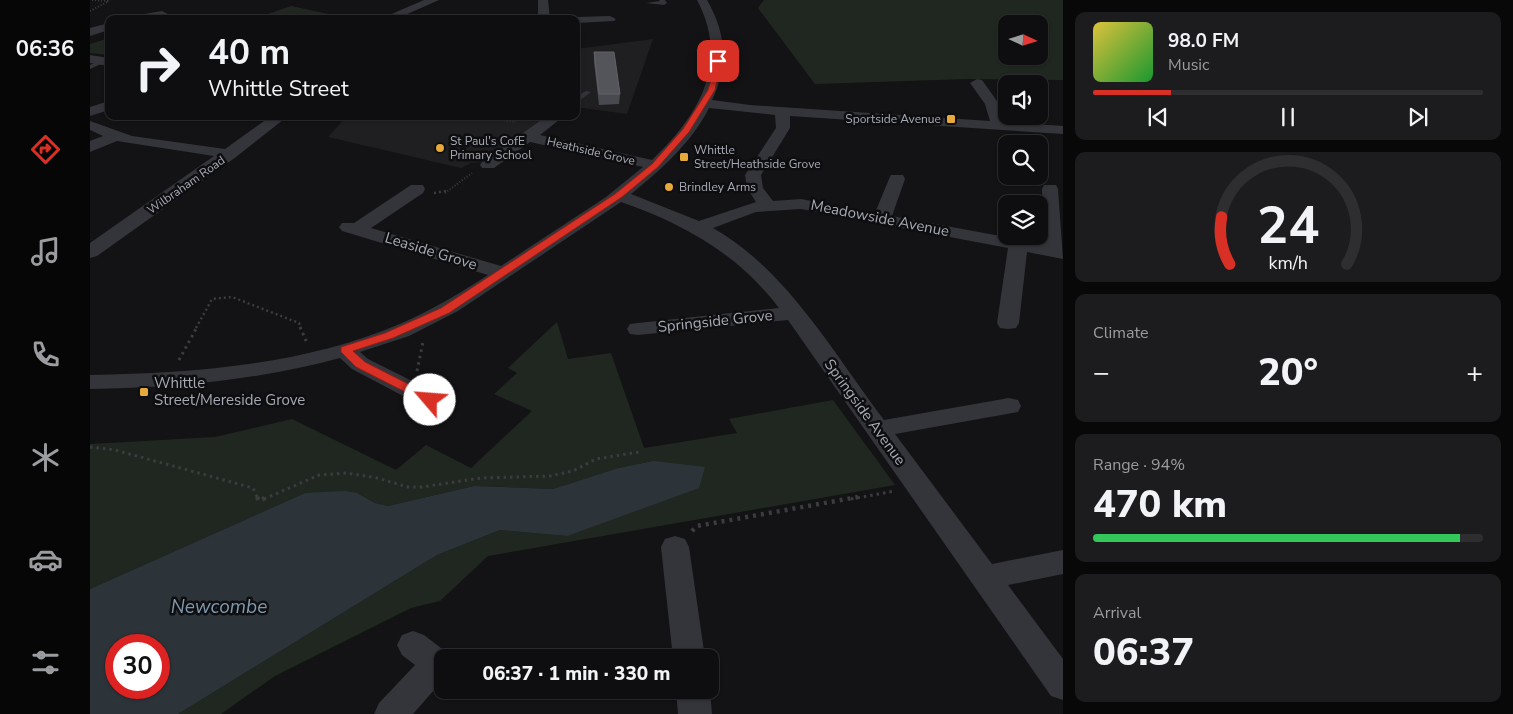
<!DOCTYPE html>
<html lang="en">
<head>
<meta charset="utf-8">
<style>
	:root { --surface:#0e0e10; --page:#1c1c1e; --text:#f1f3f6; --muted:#9b9c9f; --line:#2e2e30; --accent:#d93025 }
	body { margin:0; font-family:"Nunito Sans",sans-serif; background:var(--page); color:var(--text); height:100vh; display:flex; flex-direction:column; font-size:19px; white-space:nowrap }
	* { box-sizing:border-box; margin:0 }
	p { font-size:16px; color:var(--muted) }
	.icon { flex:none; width:28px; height:28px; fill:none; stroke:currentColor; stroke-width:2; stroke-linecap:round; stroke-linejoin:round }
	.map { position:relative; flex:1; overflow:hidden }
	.sheet { display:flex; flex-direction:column; gap:12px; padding:12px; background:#080809; width:450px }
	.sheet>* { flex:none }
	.guide { position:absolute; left:15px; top:15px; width:475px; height:105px; border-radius:10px; box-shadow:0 1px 4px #0004,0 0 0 1px var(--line); background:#0e0e10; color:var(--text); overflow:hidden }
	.needle { width:32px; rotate:94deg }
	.fabs { position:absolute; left:908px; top:15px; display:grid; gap:10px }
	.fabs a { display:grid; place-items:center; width:50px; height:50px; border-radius:10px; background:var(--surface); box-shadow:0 1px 4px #0004,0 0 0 1px var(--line); font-size:25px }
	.speed { position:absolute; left:15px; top:634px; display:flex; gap:10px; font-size:25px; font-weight:700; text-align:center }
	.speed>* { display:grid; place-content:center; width:65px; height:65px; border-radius:50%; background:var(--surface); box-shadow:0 1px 4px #0004,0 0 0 1px var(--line); line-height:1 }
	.speed .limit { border:8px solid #d22; background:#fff; color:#111 }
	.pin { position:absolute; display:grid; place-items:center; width:42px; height:42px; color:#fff; margin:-21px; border-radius:10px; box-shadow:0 2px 8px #0006 }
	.me { position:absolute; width:55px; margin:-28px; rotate:297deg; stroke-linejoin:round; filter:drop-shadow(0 0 4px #0008) }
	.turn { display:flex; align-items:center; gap:18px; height:105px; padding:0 20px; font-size:22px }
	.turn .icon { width:65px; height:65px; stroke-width:2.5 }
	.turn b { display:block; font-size:35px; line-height:42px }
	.big { font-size:38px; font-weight:800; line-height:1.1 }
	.sheet .card { flex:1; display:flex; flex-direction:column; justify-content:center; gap:8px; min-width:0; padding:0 18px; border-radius:10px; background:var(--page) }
	.sheet .dial { align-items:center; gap:0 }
	.dial svg { height:130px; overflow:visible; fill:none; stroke:var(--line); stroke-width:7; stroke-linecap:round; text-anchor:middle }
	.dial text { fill:var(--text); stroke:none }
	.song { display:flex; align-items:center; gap:15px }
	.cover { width:60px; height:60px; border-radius:8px; background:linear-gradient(135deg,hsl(50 70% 55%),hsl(130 70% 35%)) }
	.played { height:5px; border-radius:2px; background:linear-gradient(90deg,var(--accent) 20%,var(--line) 20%) }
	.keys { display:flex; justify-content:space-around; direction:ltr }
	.heat { display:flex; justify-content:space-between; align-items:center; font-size:28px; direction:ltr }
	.charge { height:8px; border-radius:4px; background:linear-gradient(90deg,#34c759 94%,var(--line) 0) }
	.trip { position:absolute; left:344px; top:649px; width:285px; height:50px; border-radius:10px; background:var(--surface); box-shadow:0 1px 4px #0004,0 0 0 1px var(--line); font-weight:800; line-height:50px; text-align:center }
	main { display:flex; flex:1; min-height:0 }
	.tabs { display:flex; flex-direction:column; width:90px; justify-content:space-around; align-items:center; background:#060606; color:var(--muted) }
	.tabs .icon { width:35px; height:35px }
	.tabs .on { color:var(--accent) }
	.tabs b { font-size:22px; color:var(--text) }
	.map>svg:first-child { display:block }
	.built { fill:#1f1f22 }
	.green { fill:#202720; fill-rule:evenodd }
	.water { fill:#2c343a; fill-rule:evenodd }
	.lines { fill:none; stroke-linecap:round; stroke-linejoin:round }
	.path-far3 { stroke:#3b3c40; stroke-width:2; stroke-dasharray:1 2; stroke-linecap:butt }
	.path-far2 { stroke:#3b3c40; stroke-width:2.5; stroke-dasharray:2 3; stroke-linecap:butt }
	.path-far1 { stroke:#3b3c40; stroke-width:3; stroke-dasharray:2.5 4; stroke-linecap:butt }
	.path { stroke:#3b3c40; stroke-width:4.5; stroke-dasharray:3 5; stroke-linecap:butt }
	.lane { fill:#34353a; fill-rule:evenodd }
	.street { fill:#34353a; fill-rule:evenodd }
	.wall { fill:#494a50 }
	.building { fill:#53555a; stroke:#606268 }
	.route { fill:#d93025; stroke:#8d1f18 }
	.poi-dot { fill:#e7a939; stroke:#0e0e10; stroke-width:2 }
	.labels { text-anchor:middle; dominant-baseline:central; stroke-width:5; stroke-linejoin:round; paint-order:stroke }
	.far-poi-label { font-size:12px; fill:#a6aab4; stroke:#0e0e10; text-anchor:start }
	.far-street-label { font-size:12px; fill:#a6aab4; stroke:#0e0e10 }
	.street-label { font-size:15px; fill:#a6aab4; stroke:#0e0e10 }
	.poi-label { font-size:15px; fill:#a6aab4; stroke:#0e0e10; text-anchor:start }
	.near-water-label { font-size:19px; font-style:italic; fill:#7e99ae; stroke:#0e0e10 }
</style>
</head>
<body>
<main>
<nav class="tabs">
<b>06:36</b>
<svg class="icon on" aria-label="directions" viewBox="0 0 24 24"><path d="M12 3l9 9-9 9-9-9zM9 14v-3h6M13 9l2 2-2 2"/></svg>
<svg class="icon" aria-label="music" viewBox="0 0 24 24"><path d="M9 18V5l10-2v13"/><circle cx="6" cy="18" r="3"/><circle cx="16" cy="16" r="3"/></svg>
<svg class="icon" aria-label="phone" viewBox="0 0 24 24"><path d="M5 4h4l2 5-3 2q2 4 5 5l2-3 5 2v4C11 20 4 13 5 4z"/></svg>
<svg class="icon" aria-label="climate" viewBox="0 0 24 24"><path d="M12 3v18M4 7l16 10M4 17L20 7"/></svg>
<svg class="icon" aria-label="car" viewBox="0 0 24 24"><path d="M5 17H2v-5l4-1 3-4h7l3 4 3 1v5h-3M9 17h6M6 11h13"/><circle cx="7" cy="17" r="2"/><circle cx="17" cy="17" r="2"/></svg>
<svg class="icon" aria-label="filters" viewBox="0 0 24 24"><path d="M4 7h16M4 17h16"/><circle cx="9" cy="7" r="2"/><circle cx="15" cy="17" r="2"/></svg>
</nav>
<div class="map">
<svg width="973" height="714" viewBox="0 0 973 714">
	<rect width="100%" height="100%" fill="#131315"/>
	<!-- built -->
	<path class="built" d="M 563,39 L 537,114 L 486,107 L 486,49 Z
		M 257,116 L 459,116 L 393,162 L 381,163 L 371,168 L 238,137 Z"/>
	<!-- green -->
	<path class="green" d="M 674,0 L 973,0 L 973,80 L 877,79 L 725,84 L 668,8 ZM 916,24 L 949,24 L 949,56 L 916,56 Z
		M 201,6 L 262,19 L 164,19 Z
		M 19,38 L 19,55 L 0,53 L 0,44 Z
		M 467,322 L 478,359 L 521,353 L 554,448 L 647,433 L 639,419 L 743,400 L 805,485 L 398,556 L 350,601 L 321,608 L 185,676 L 131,714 L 88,714 L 347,555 L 410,530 L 477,536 L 563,461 L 528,468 L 463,489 L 384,486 L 298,506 L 285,503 L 267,493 L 215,493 L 0,589 L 0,444 L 125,437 L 202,419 L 306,470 L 336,445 L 381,468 L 442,411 L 404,394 L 427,373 L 418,368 Z"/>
	<!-- water -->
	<path class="water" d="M 563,461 L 615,467 L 609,488 L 477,536 L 410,530 L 347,555 L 88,714 L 0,714 L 0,589 L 215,493 L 255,491 L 267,493 L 285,503 L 298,506 L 384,486 L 463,489 L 528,468 ZM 26,645 L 69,645 L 69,688 L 26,688 Z"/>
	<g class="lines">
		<!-- path-far3 -->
		<path class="path-far3" d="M 2,0 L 18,1
			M 0,11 L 19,1
			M 381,116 L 426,122
			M 355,193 L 382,173"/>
		<!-- path-far2 -->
		<path class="path-far2" d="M 344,193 L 356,191
			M 106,328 L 122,299 L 142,297 L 209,323 L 211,328"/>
		<!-- path-far1 -->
		<path class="path-far1" d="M 210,327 L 217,343
			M 89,360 L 107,327
			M 327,371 L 333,342
			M 0,447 L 25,450 L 163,488 L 168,499
			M 174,499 L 229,475 L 256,473 L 287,478 L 318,487 L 332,487 L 391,478 L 460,476 L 483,471 L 506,459 L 549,452
			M 761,499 L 805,491"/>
		<!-- path -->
		<path class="path" d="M 167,497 L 169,501 L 177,497
			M 602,531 L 607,526 L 768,497"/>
		<!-- lane -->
		<path class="lane" d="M 569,0 L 575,0 L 577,3 L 574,5 L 556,3 L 570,1 Z
			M 13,59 L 16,61 L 15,62 L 0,69 L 0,65 Z
			M 496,91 L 501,92 L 486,103 L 486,97 Z"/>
		<!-- street -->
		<path class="street" d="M 334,0 L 349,0 L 306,19 L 290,19 Z
			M 448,0 L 458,0 L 460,19 L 448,19 Z
			M 607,0 L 617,0 C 636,33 639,65 622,100 L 660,105 L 900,121 L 895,104 L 880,83 L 887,79 L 892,80 L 909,104 L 915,122 L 973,126 L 973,134 L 700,116 L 700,128 L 671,175 L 673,188 L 683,201 L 711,199 L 785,213 L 799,179 L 801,175 L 813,175 L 815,179 L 802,216 L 953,244 L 952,189 L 954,185 L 966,185 L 968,189 L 973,259 L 937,252 L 929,323 L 926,328 L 918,329 L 910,328 L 907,323 L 918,248 L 711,209 L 666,212 L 623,228 C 696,269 744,354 794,420 L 919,398 L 928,400 L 931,406 L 928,412 L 805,434 L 902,564 L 973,550 L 973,574 L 918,585 L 973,659 L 973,700 L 961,696 L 698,320 L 548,335 L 540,334 L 537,329 L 540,324 L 548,323 L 689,308 C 648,254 594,224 531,202 L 368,311 L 319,336 L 270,352 L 278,359 L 348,394 L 352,400 L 348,406 L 340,408 L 332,406 L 262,369 L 250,358 C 168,380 85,388 0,389 L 0,375 C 105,373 215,365 312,323 C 342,310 370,293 398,275 L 252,231 L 249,227 L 252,223 L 264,223 L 321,185 L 333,185 L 335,189 L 333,193 L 281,228 L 411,266 L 516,197 L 553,167 L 440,142 L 404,168 L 392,168 L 390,165 L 392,162 L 457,116 L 474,116 L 450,135 L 562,160 C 610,115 640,62 607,0 ZM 619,108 L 685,115 L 686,128 L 655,175 L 657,188 L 666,202 L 609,221 L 541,194 C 571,170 602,142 619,108 Z
			M 72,11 L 78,14 L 76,16 L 38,19 L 43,16 Z
			M 520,16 L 526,19 L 524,21 L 486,23 L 486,19 L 481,19 L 486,17 Z
			M 19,23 L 19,30 L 0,36 L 0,28 Z
			M 0,55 L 19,58 L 19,66 L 0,63 Z
			M 19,101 L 19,110 L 0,116 L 0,107 Z
			M 181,116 L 198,116 L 146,157 L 7,256 L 0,258 L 0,243 L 124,156 L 27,141 L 0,152 L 0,141 L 13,136 L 0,130 L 0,121 L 42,136 L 135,149 Z
			M 585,536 L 595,539 L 599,547 L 615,658 L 583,658 L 571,547 L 575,539 Z
			M 323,631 L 334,635 L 364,658 L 352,658 L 352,681 L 323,714 L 284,714 L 289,703 L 325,665 L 312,655 L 307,645 L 312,635 Z
			M 586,690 L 620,690 L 622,714 L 588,714 Z"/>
	</g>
	<!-- wall -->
	<path class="wall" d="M 504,52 L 530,94 L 529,104 L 509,105 L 504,62 Z"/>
	<!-- building -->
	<path class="building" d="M 504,52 L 524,52 L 530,94 L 509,94 Z"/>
	<!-- route -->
	<path class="route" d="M 626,60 L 631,61 L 625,90 L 599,132 L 568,167 L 532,197 L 359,313 L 303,338 L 263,351 L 275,362 L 344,397 L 346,400 L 344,402 L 335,402 L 266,367 L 251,352 L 251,347 L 295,333 L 351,308 L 525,194 L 562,164 L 593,129 L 618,90 Z"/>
	<!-- markers -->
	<g class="poi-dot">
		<rect x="856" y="114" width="10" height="10" rx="2.5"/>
		<circle cx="350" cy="148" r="5"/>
		<rect x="589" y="152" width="10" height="10" rx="2.5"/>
		<circle cx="579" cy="187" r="5"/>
		<rect x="49" y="387" width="10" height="10" rx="2.5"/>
	</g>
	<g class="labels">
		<!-- far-poi labels -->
		<g class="far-poi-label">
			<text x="851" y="119" text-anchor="end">Sportside Avenue</text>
			<text x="360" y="141">St Paul's CofE<tspan x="360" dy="14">Primary School</tspan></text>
			<text x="604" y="150">Whittle<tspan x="604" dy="14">Street/Heathside Grove</tspan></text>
			<text x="589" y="187">Brindley Arms</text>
		</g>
		<!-- far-street labels -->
		<g class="far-street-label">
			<text transform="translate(501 151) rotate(13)">Heathside Grove</text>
			<text transform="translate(96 185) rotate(-35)">Wilbraham Road</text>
		</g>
		<!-- street labels -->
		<g class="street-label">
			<text transform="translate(790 218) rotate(11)">Meadowside Avenue</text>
			<text transform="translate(341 251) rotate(17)">Leaside Grove</text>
			<text transform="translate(625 321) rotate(-6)">Springside Grove</text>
			<text transform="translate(775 412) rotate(54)">Springside Avenue</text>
		</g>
		<!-- poi labels -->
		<g class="poi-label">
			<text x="64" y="383">Whittle<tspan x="64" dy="17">Street/Mereside Grove</tspan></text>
		</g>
		<!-- near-water labels -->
		<g class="near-water-label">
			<text x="129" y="607">Newcombe</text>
		</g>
	</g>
</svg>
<div class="fabs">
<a><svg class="needle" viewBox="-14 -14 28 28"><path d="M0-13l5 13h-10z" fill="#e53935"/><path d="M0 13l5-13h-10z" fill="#9b9c9f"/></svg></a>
<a><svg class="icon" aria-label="sound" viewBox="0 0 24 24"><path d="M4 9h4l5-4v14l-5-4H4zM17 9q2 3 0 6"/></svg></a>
<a><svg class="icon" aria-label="search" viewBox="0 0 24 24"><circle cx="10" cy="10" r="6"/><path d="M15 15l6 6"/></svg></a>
<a><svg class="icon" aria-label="layers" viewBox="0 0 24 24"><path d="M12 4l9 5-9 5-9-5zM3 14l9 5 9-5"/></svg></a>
</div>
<div class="speed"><div class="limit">30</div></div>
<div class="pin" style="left:628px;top:61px;background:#d93025"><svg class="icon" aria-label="arrive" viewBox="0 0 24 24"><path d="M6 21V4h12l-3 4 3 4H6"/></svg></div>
<svg class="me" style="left:340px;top:400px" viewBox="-20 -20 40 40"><circle r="19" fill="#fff"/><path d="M0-13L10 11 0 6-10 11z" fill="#d93025"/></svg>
<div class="trip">06:37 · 1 min · 330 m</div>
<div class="guide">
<div class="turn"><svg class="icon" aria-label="right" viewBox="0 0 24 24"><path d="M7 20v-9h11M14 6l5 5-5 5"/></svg><div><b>40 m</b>Whittle Street</div></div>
</div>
</div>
<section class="sheet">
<div class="card">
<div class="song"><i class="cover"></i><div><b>98.0 FM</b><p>Music</p></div></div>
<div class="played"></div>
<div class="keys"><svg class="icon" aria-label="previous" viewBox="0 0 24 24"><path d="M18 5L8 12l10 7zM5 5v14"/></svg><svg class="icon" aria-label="pause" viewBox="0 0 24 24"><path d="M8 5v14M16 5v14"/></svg><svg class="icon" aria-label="next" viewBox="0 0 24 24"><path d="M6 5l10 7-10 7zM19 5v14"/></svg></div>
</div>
<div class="card dial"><svg viewBox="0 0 100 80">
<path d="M14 69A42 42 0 1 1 86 69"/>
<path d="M14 69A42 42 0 0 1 9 40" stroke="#d93025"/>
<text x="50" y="56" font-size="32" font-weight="700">24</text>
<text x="50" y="72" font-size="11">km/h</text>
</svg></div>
<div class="card"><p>Climate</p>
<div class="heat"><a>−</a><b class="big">20°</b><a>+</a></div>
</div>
<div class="card"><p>Range · 94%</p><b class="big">470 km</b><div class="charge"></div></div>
<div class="card"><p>Arrival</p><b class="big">06:37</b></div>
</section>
</main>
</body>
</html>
